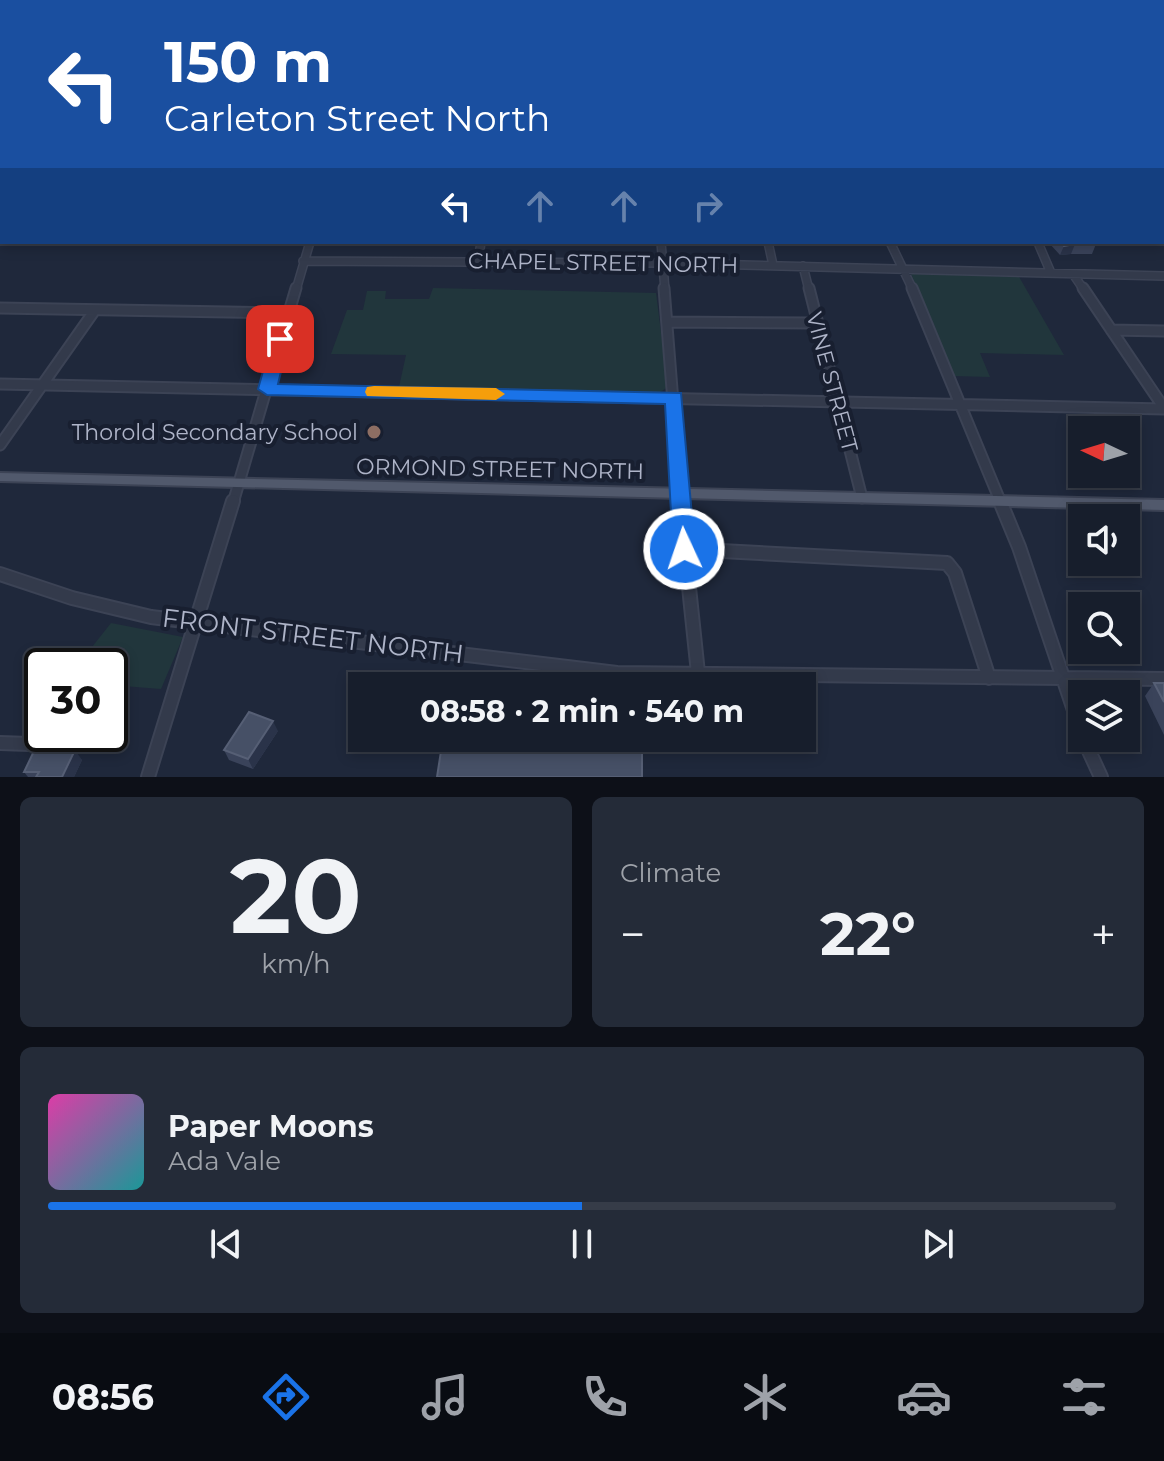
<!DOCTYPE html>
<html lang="en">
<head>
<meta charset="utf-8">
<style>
	:root { --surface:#171e2c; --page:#242b38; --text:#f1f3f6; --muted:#9ea2a9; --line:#363c48; --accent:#1a73e8 }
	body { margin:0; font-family:Montserrat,sans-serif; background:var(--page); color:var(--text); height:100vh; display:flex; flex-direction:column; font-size:30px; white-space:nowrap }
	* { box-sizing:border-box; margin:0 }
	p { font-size:26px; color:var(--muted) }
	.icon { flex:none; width:44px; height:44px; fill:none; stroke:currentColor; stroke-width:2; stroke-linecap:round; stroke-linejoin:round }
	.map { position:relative; height:777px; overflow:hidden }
	.details { display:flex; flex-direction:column; gap:20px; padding:20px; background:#0d1018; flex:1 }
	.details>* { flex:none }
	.hud { position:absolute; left:0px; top:0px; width:1164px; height:244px; box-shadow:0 4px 12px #0003,0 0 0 2px var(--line); background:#1a4fa0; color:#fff; overflow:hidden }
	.needle { width:52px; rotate:274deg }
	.controls { position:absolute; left:1068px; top:416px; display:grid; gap:16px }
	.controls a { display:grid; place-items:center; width:72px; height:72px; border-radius:0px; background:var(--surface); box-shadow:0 4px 12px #0003,0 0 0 2px var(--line); font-size:40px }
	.speed { position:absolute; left:24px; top:648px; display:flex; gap:16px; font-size:40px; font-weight:700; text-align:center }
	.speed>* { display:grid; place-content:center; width:104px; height:104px; border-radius:50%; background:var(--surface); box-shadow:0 4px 12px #0003,0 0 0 2px var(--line); line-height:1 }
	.speed .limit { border:4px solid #111; border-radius:12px; background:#fff; color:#111 }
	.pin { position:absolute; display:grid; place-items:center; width:68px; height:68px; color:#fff; margin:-34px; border-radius:16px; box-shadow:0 4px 12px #0006 }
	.me { position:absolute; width:88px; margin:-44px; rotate:357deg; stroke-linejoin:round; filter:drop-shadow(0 0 6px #0008) }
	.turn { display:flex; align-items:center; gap:28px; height:168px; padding:0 32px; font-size:36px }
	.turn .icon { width:104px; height:104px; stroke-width:2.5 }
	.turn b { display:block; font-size:56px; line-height:68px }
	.lanes { display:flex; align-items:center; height:76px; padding:0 32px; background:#0003; justify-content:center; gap:40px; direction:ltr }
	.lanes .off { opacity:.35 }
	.big { font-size:60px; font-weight:700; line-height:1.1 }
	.details .tile { flex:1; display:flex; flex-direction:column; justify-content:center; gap:12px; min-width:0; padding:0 28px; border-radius:12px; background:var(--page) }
	.details .dial { align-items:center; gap:0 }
	.dial b { font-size:104px; line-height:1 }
	.song { display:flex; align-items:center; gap:24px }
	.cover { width:96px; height:96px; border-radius:12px; background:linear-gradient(135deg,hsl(320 70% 55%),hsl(180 70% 35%)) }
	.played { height:8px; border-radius:4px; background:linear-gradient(90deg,var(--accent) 50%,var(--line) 50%) }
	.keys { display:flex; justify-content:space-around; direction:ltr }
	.heat { display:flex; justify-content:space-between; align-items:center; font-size:44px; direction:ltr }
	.details .tiles { flex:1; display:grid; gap:20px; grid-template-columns:1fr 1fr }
	.tile:last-child { grid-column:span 2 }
	.trip { position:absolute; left:348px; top:672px; width:468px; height:80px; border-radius:0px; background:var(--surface); box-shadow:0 4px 12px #0003,0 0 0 2px var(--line); font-weight:700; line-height:80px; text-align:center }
	.tabs { display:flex; height:128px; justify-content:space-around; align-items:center; background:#090c12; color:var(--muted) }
	.tabs .icon { width:56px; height:56px }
	.tabs .on { color:var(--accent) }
	.tabs b { font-size:36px; color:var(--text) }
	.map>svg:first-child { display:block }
	.green { fill:#21363c }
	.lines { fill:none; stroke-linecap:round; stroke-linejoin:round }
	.minor-far3-casing { stroke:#3c4355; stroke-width:7 }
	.minor-far2-casing { stroke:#3c4355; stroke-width:10 }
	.minor-far1-casing { stroke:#3c4355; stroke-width:13 }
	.minor-casing { stroke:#3c4355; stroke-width:16 }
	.major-casing { stroke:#3c4355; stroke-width:4 }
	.minor-far3 { stroke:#333a4b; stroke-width:5 }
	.minor-far2 { stroke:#333a4b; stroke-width:7 }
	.minor-far1 { stroke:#333a4b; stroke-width:9 }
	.minor { stroke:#333a4b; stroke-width:12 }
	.major { fill:#51596c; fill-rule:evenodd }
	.wall { fill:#3a435a }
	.shaded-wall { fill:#2a3349 }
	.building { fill:#465066; stroke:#565f75; stroke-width:2 }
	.route { fill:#1a73e8; stroke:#114b97; stroke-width:2 }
	.slow { fill:#f59e0b }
	.education-dot { fill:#8d6e63; stroke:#181f30; stroke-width:3 }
	.labels { text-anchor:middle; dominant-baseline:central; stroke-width:8; stroke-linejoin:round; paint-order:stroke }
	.street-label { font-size:22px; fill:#aeb4c8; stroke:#181f30 }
	.poi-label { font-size:22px; fill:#aeb4c8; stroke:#181f30; text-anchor:end }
	.near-street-label { font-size:26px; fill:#aeb4c8; stroke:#181f30 }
</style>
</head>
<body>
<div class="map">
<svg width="1164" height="777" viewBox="0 0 1164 777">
	<rect width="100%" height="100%" fill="#1f283b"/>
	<!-- green -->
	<path class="green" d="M 911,274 L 1018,275 L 1064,355 L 980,353 L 990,377 L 954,376 Z
		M 433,288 L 656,293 L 668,387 L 657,394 L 399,387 L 406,355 L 331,354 L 347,310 L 363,310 L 367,291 L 386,291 L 385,299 L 429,299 Z
		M 111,623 L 183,637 L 161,689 L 110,685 L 110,666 L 77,666 Z"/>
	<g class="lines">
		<!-- minor-far3 casing -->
		<g class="minor-far3-casing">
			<path id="minor-far3" d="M 1117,0 L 1120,2"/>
		</g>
		<!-- minor-far2 casing -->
		<g class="minor-far2-casing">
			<path id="minor-far2" d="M 661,242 L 665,290
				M 768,242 L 773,265
				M 890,242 L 913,290
				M 1039,245 L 1051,273
				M 303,261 L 663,263 L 1164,276
				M 478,262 L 481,242
				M 803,266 L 809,290
				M 1073,274 L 1084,290
				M 296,290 L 310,242"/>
		</g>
		<!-- minor-far1 casing -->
		<g class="minor-far1-casing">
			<path id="minor-far1" d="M 664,288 L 681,503
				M 809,288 L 862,498
				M 912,288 L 1001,503
				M 1083,288 L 1164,408
				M 0,308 L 287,313
				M 667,322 L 817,323
				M 1111,330 L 1164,331
				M 0,384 L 1164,409
				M 0,445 L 95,310
				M 233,503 L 296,288"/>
		</g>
		<!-- minor casing -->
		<g class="minor-casing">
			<path id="minor" d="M 680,501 L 698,673
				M 1000,501 L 1019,547 L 1082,734
				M 684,549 L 947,563 L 955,573 L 989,678
				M 0,574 L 72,598 L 151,617 L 617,673 L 1164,679
				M 1083,738 L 1101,777
				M 0,743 L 29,744
				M 148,777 L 233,501"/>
		</g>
		<!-- major casing -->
		<g class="major-casing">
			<path id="major" d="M 0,473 L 1164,500 L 1164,510 L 0,481 Z"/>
		</g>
		<!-- minor-far3 -->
		<use href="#minor-far3" class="minor-far3"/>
		<!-- minor-far2 -->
		<use href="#minor-far2" class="minor-far2"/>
		<!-- minor-far1 -->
		<use href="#minor-far1" class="minor-far1"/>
		<!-- minor -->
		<use href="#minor" class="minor"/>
		<!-- major -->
		<use href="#major" class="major"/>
	</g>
	<!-- wall -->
	<path class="wall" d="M 1049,242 L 1095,242 L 1096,244 L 1092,254 L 1071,254 L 1060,255 L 1049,243 Z
		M 1154,683 L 1164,683 L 1164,735 L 1145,696 Z
		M 278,731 L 253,769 L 229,760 L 224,750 Z
		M 66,750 L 82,760 L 74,777 L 28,777 L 24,772 Z"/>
	<!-- shaded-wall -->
	<path class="shaded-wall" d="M 1075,244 L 1071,254 L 1060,255 L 1064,246 Z
		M 273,721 L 278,731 L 253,769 L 248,759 Z
		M 75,750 L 82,760 L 74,777 L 62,777 Z"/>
	<!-- building -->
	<path class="building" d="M 1060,242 L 1095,242 L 1096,244 L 1075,244 L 1064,246 Z
		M 1154,683 L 1164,683 L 1164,702 Z
		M 249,712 L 273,721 L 248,759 L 224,750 Z
		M 443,738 L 642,738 L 642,777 L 437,777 Z
		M 62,745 L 66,750 L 75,750 L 62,777 L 36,777 L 39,772 L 24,772 L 35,749 Z"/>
	<!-- route -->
	<path class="route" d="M 280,333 L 289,339 L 278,384 L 681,393 L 695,549 L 691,555 L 684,558 L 676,555 L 673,549 L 665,404 L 267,395 L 258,389 L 272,339 Z"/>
	<!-- slow -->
	<path class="slow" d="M 374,386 L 496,388 L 505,394 L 496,400 L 367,396 L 365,392 L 367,387 Z"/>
	<!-- markers -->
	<circle class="education-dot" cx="374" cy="432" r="8"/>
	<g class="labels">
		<!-- street labels -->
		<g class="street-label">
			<text transform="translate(603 263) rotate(1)">CHAPEL STREET NORTH</text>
			<text transform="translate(832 382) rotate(75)">VINE STREET</text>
			<text transform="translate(500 469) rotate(1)">ORMOND STREET NORTH</text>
		</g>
		<!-- poi labels -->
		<g class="poi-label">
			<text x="358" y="432">Thorold Secondary School</text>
		</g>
		<!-- near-street labels -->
		<g class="near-street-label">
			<text transform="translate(313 636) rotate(7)">FRONT STREET NORTH</text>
		</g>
	</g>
</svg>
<div class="controls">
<a><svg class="needle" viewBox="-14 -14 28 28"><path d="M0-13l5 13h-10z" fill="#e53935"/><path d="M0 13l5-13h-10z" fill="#9ea2a9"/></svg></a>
<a><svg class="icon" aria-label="sound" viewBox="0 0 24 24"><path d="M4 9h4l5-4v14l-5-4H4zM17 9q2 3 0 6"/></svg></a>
<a><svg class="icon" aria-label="search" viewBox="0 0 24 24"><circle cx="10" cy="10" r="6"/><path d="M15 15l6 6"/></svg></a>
<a><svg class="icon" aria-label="layers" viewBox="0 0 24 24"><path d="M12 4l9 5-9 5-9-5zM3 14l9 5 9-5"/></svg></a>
</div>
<div class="speed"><div class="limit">30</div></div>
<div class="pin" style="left:280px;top:339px;background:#d93025"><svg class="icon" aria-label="arrive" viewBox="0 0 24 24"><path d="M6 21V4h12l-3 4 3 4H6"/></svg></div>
<svg class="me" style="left:684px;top:549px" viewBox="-20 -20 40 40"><circle r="17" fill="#1a73e8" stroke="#fff" stroke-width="3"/><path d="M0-11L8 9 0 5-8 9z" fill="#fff"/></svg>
<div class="trip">08:58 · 2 min · 540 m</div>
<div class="hud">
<div class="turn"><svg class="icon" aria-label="left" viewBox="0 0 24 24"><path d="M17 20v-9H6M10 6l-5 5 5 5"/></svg><div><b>150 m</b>Carleton Street North</div></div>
<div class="lanes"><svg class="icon" aria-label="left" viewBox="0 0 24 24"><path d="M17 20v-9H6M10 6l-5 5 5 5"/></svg><svg class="icon off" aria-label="ahead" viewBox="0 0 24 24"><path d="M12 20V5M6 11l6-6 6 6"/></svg><svg class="icon off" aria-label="ahead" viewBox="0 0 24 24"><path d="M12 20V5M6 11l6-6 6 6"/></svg><svg class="icon off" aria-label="right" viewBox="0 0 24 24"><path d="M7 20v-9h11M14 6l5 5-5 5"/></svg></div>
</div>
</div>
<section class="details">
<div class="tiles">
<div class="tile dial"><b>20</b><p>km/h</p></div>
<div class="tile"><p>Climate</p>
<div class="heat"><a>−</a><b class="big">22°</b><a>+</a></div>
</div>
<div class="tile">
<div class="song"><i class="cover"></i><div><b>Paper Moons</b><p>Ada Vale</p></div></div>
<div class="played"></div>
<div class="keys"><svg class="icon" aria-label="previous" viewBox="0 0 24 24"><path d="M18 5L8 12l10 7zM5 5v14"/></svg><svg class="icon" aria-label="pause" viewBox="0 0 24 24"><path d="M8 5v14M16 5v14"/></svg><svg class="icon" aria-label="next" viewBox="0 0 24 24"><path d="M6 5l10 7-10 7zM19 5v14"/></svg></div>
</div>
</div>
</section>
<nav class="tabs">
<b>08:56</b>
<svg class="icon on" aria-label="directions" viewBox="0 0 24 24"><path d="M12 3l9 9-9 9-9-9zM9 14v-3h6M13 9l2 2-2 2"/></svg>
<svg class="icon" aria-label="music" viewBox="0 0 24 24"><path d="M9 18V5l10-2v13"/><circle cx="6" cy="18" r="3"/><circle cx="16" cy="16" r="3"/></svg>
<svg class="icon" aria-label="phone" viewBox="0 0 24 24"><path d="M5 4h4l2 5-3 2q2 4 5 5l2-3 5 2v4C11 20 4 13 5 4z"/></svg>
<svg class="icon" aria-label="climate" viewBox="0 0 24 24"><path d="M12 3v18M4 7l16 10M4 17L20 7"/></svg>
<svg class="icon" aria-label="car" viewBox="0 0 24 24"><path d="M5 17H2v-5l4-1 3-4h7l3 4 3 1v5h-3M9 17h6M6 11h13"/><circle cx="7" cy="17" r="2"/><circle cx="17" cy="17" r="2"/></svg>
<svg class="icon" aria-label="filters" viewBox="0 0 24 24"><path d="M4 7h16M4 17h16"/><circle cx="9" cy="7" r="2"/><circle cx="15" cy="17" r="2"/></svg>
</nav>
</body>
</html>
